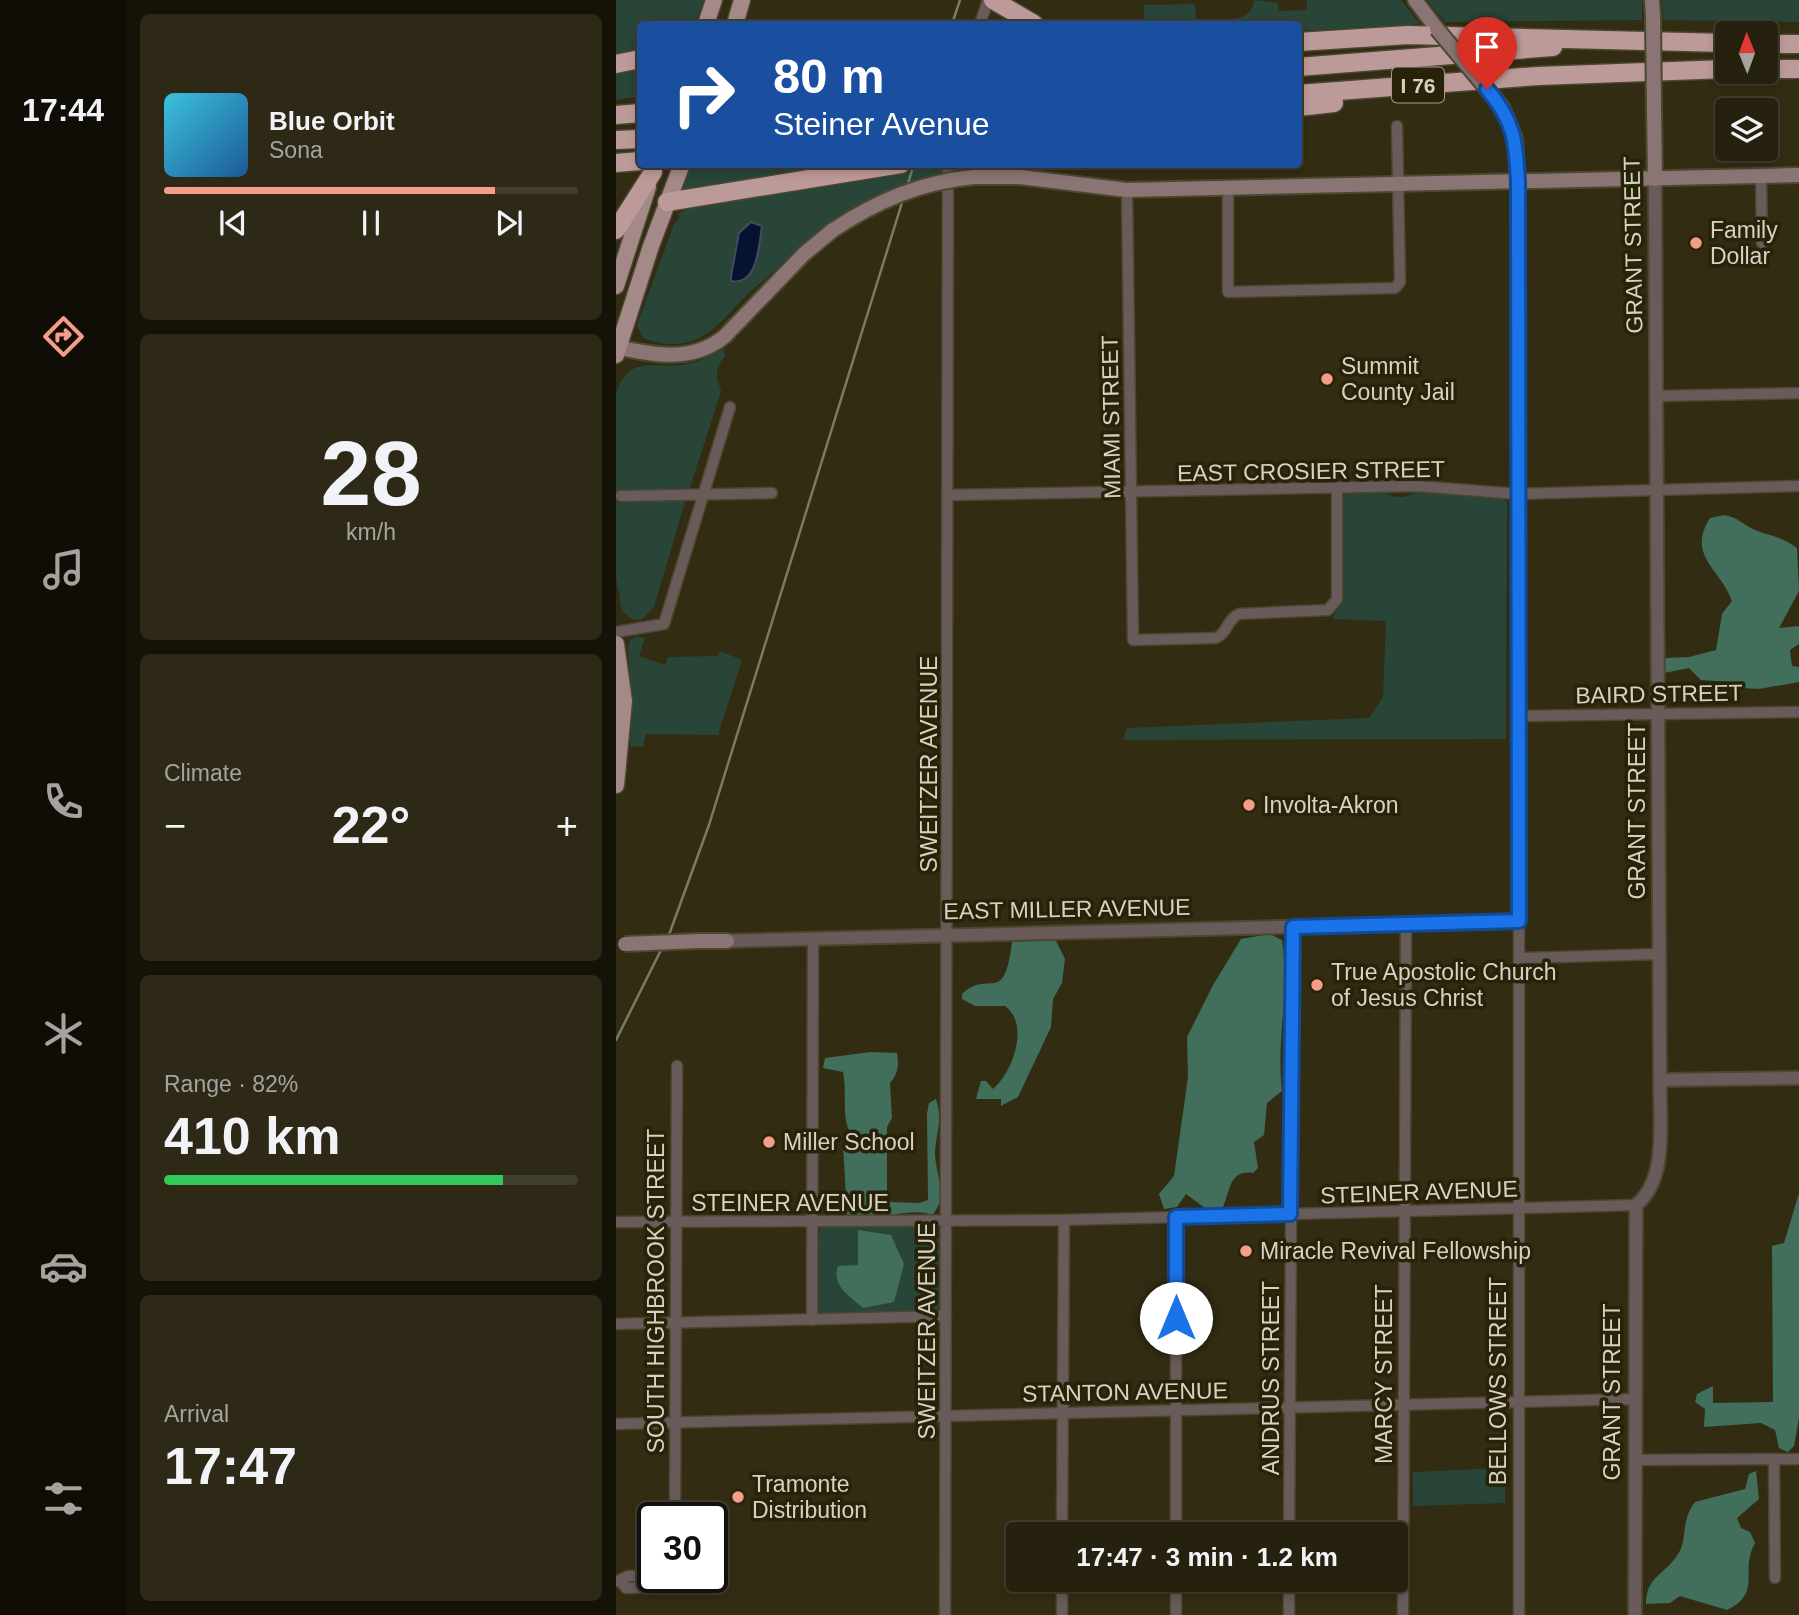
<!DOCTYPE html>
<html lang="en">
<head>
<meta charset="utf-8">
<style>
	:root { --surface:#26210e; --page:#2e2917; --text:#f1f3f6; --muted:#a4a39e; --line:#423e2e; --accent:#f49e88 }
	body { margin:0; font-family:Arial,sans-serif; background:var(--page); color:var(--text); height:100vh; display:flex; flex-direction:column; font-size:26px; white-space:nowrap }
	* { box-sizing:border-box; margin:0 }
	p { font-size:23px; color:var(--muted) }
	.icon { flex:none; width:38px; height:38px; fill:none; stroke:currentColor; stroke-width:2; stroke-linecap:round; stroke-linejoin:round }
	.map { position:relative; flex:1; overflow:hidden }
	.panel { display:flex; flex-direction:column; gap:14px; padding:14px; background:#151208; width:490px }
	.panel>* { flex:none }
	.top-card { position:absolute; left:21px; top:21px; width:665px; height:147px; border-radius:7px; box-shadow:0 4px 10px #0003,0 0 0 2px var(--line); background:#1a4fa0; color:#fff; overflow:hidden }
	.needle { width:46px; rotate:359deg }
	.buttons { position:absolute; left:1099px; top:21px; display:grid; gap:14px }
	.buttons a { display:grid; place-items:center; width:63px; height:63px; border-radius:7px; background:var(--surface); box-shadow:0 4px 10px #0003,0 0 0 2px var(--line); font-size:35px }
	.speed { position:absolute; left:21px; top:1502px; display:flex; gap:14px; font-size:35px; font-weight:700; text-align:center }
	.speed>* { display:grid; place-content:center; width:91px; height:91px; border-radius:50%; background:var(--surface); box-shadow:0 4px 10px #0003,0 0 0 2px var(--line); line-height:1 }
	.speed .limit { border:4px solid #111; border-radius:10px; background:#fff; color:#111 }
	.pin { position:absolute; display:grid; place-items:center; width:60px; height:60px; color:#fff; margin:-72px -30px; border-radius:50% 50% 50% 0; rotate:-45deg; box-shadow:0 0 7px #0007 }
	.pin .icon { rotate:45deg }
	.me { position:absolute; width:77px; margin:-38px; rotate:0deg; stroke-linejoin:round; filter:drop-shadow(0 0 5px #0008) }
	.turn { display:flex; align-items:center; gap:24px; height:147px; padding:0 21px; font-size:32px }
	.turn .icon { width:91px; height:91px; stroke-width:2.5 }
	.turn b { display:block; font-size:49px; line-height:60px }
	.big { font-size:52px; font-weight:800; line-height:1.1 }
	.panel .tile { flex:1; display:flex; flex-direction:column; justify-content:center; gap:10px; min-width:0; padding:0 24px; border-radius:10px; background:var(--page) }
	.panel .dial { align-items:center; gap:0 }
	.dial b { font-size:91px; line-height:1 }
	.song { display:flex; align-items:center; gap:21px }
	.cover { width:84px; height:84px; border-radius:10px; background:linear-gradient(135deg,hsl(190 70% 55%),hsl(210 70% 35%)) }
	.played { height:7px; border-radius:4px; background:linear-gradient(90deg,var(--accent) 80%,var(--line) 80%) }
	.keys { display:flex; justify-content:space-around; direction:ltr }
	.heat { display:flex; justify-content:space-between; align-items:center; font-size:38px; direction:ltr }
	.charge { height:10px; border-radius:5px; background:linear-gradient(90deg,#34c759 82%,var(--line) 0) }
	.trip { position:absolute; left:390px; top:1522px; width:402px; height:70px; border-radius:7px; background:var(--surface); box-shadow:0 4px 10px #0003,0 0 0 2px var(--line); font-weight:800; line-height:70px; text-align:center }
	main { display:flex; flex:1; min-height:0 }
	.tab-bar { display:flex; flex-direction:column; width:126px; justify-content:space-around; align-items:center; background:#0f0d06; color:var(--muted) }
	.tab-bar .icon { width:49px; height:49px }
	.tab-bar .active { color:var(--accent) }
	.tab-bar b { font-size:32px; color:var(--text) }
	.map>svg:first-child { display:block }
	.green { fill:#284538 }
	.forest { fill:#416f5b }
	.water { fill:#061330; stroke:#444c5c; stroke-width:2 }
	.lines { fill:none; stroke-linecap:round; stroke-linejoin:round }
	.minor-casing { stroke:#4c472f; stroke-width:13 }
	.tertiary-casing { stroke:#4c472f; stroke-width:16 }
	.secondary-casing { stroke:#4c472f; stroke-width:18 }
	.primary-casing { stroke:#4c472f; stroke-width:19 }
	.motorway-casing { stroke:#4c472f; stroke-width:21 }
	.minor { stroke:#695b5a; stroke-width:10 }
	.tertiary { stroke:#695b5a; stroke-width:12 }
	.secondary { stroke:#8b7574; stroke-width:14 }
	.primary { stroke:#a58888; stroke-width:16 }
	.motorway { stroke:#bc9a9a; stroke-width:18 }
	.rail { stroke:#7e7965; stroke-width:2.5 }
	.secondary-bridge-casing { stroke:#4c472f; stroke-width:18; stroke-linecap:butt }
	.secondary-bridge { stroke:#8b7574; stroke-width:14 }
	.route-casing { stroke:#114b97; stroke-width:18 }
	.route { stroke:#1a73e8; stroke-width:12 }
	.poi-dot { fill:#f49e88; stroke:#282209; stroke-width:2.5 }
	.labels { text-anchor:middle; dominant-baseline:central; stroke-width:7; stroke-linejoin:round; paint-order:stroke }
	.shield { fill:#282209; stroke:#a29d8b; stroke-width:2 }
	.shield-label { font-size:21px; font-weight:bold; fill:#d6d2c3 }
	.poi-label { font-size:23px; fill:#d6d2c3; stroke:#282209; text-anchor:start }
	.street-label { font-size:23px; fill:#d6d2c3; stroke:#282209 }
</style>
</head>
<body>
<main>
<nav class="tab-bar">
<b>17:44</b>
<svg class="icon active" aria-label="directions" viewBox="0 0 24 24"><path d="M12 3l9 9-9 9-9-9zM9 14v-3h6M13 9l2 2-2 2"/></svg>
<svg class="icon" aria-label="music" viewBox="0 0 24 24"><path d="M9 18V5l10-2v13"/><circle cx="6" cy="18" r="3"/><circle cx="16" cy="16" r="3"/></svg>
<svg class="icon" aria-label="phone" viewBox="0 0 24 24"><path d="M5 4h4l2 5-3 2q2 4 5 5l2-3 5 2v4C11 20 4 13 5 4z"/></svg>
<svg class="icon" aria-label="climate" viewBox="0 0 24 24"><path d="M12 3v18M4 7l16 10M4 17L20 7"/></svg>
<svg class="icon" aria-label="car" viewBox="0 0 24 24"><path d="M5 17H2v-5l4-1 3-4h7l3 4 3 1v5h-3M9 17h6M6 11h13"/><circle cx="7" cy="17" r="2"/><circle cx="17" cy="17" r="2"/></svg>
<svg class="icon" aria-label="filters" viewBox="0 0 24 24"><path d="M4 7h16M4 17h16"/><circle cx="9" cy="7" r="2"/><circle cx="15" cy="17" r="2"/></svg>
</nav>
<section class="panel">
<div class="tile">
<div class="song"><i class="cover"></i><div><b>Blue Orbit</b><p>Sona</p></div></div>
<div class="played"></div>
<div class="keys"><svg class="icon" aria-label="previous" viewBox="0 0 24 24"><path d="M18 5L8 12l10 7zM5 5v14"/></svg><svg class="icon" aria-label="pause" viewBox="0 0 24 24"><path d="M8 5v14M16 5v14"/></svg><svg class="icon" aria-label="next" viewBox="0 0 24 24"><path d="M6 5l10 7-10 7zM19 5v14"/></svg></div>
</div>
<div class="tile dial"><b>28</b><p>km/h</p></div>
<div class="tile"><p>Climate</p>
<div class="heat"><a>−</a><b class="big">22°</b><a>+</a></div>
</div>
<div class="tile"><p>Range · 82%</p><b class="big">410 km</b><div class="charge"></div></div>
<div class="tile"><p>Arrival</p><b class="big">17:47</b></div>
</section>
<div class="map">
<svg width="1183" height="1615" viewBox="0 0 1183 1615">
	<rect width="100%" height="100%" fill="#322c13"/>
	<!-- green -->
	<path class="green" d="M 0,0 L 88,0 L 79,24 L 24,24 L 24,51 L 0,56 Z
		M 638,0 L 662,3 L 662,11 L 691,10 L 691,0 L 785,0 L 804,24 L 683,31 L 682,24 L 528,24 L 528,5 L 579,4 L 580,22 C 599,19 636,26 638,0 Z
		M 811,0 L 1026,0 L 1026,20 L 829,22 Z
		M 1046,0 L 1183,0 L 1183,22 L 1047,20 Z
		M 24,67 L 24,96 L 0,100 L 0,72 Z
		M 75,165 L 257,165 L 65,192 Z
		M 327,166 L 327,173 C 289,184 252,196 220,219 C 193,239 168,263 142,285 C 103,318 88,360 27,338 L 21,325 L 58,224 L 64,218 L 62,214 L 82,203 L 104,199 Z
		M 107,349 L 109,356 C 98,369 100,376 105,391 L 74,488 L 2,491 L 1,503 L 55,498 L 69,502 L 38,607 L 25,620 L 16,619 L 6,611 L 0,577 L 0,393 C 14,355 33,368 65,365 C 81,363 93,357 107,349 Z
		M 804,491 L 887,499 L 891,502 L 890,739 L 507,740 L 511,728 L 753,718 L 767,697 L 770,621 L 716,619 L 725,599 L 726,499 L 730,493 L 769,492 L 778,497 L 788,497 Z
		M 21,636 L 29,638 L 23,656 L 49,665 L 52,657 L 102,656 L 104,651 L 126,660 L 102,735 L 30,734 L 27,747 L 14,746 L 16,708 L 12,649 L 14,640 Z
		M 206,1225 L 313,1225 L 323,1228 L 326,1308 L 314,1312 L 202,1314 L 200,1239 Z
		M 889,1468 L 889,1503 L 797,1506 L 797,1472 Z"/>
	<!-- forest -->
	<path class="forest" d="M 1108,515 C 1122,517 1127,525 1139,530 C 1155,536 1166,537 1181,548 L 1183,591 L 1163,628 L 1183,626 L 1183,644 L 1174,650 L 1176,666 L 1183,667 L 1183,682 L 1143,689 L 1125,688 L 1116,682 L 1085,680 L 1073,668 L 1048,673 L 1049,658 L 1073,657 L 1100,650 L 1106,614 L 1116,601 C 1105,569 1070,556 1094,518 Z
		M 654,934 L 666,940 C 674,991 660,1040 666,1091 L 651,1103 L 648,1135 L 638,1142 L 642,1168 L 637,1173 C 613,1169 614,1192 607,1207 L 589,1208 L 570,1194 L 561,1207 L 548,1209 L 543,1194 L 558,1176 L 572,1077 L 571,1037 L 597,985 L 625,939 Z
		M 434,940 L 440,941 L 449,959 L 446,983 L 437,999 L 435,1027 L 402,1097 L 385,1106 L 385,1099 L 360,1099 L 365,1081 L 370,1081 L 377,1089 C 397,1072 414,1024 389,1006 L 359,1006 L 346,999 L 346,994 C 373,968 388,1008 396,942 Z
		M 255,1052 L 281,1053 C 283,1065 282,1074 274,1083 L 276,1118 L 271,1127 L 271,1194 L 275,1202 L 303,1203 L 312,1200 L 311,1114 L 313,1103 L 320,1099 C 327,1120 320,1133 319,1153 C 319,1172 333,1198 316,1215 C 291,1204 246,1230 223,1210 L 230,1197 L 227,1145 L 233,1130 C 226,1116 231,1090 227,1072 L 207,1068 L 209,1058 Z
		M 1183,1193 L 1183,1418 L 1178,1446 L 1172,1452 L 1163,1448 L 1159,1430 L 1145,1423 L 1088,1427 L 1089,1409 L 1079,1402 L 1081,1394 L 1097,1386 L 1097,1403 L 1157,1402 L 1156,1246 L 1168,1243 Z
		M 242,1230 L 275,1235 L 288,1264 L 278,1302 L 247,1308 C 234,1296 215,1286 222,1266 L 242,1265 Z
		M 1140,1471 L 1143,1499 L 1121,1518 L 1125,1528 L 1134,1532 L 1139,1543 C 1123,1572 1147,1592 1111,1610 L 1064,1596 L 1054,1603 L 1030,1604 C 1030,1576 1049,1575 1062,1554 C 1072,1540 1064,1521 1079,1502 L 1129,1489 L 1133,1474 Z"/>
	<!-- water -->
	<path class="water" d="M 135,222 L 146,226 C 143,244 142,286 115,281 L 115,276 L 123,233 Z"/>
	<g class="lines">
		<!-- minor casing -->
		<g class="minor-casing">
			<path id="minor" d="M 364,24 L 372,0
				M 1145,176 L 1146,243
				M 511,190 L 517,640 L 600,638 C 612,633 611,619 623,614 L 712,610 L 721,599 L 721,489
				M 612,190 L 612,292 L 779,288 L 784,282 L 781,126
				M 1041,396 L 1183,393
				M 333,495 L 800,486 L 902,494 L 1183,486
				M 5,496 L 156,493
				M 0,632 L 48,624 L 114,407
				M 903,716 L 1183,712
				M 904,958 L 1043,954
				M 0,1222 L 448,1220 L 1020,1205
				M 196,1320 L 197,939
				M 0,1324 L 330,1316
				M 0,1424 L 1019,1399
				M 1158,1459 L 1159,1578
				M 1019,1460 L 1183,1459
				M 59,1517 L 61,1066
				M 446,1535 L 448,1220
				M 560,1535 L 560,1217
				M 673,1535 L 677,927
				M 560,1580 L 560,1615
				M 2,1581 L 12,1576 L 37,1576
				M 5,1581 L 10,1588 L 44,1587 L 48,1582 L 57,1582 L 58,1577
				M 329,1615 L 332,164
				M 446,1615 L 446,1580
				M 673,1615 L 673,1580
				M 787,1615 L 790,924
				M 903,1615 L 903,921"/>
		</g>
		<!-- tertiary casing -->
		<g class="tertiary-casing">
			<path id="tertiary" d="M 111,941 L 903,921 L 902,182
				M 1044,1080 L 1183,1078
				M 1019,1615 L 1020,1205 C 1053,1179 1043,1119 1044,1080 L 1039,179"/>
		</g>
		<!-- secondary casing -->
		<g class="secondary-casing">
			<path id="secondary" d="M 799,0 L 821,29
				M 1036,0 L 1037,16
				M 886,107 L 899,138 L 902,182
				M 1038,108 L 1039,179
				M 358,177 L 404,177 L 511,190 L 1183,175
				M 0,347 C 38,355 75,363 108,337 L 188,254 L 217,230
				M 83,941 L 111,941"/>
		</g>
		<!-- primary casing -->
		<g class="primary-casing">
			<path id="primary" d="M 90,24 L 98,0
				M 119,24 L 126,0
				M 0,286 L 32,187
				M 0,355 L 35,246 L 66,164
				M 0,644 L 8,701 L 0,785"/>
		</g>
		<!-- motorway casing -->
		<g class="motorway-casing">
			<path id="motorway" d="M 377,0 L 418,24
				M 682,42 L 792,35 L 1111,43
				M 1150,44 L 1183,44
				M 0,64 L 24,59
				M 682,67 L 937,47
				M 1150,69 L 1183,69
				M 682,94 L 922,76 L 1111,69
				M 682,107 L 718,103
				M 0,115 L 24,113
				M 0,140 L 24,139
				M 0,163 L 24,161
				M 51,202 L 285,164
				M 0,230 L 37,172"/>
		</g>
		<!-- minor -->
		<use href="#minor" class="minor"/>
		<!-- tertiary -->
		<use href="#tertiary" class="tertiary"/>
		<!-- secondary -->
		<use href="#secondary" class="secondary"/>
		<!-- primary -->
		<use href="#primary" class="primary"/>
		<!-- motorway -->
		<use href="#motorway" class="motorway"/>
		<!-- rail -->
		<path class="rail" d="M 336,24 L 344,0
			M 0,1040 L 54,932 L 93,825 L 298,164"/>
		<!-- secondary-bridge casing -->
		<g class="secondary-bridge-casing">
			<path id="secondary-bridge" d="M 1037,16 L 1038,108
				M 821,29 L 886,107
				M 217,230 C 261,201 305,182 358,177
				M 9,944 L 83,941"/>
		</g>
		<!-- secondary-bridge -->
		<use href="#secondary-bridge" class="secondary-bridge"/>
	</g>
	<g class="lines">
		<!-- route casing -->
		<g class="route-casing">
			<path id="route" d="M 560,1318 L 560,1217 L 674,1214 L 677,927 L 903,921 L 902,182 C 900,141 898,121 871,89"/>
		</g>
		<!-- route -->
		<use href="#route" class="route"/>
	</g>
	<!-- markers -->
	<g class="poi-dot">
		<circle cx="1080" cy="243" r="7"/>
		<circle cx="711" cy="379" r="7"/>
		<circle cx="633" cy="805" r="7"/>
		<circle cx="701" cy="985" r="7"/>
		<circle cx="153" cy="1142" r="7"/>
		<circle cx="630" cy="1251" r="7"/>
		<circle cx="122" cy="1497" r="7"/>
	</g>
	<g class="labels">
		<!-- shield labels -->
		<rect class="shield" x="776" y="67.5" width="52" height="35" rx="5"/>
		<g class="shield-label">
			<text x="802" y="85">I 76</text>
		</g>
		<!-- poi labels -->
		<g class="poi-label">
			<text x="1094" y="230">Family<tspan x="1094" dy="26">Dollar</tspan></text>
			<text x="725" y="366">Summit<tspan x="725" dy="26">County Jail</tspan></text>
			<text x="647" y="805">Involta-Akron</text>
			<text x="715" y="972">True Apostolic Church<tspan x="715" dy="26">of Jesus Christ</tspan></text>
			<text x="167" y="1142">Miller School</text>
			<text x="644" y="1251">Miracle Revival Fellowship</text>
			<text x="136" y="1484">Tramonte<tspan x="136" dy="26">Distribution</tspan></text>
		</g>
		<!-- street labels -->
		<g class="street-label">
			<text transform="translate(1017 245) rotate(-91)">GRANT STREET</text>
			<text transform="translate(495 417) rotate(-91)">MIAMI STREET</text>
			<text transform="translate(695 471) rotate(-1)">EAST CROSIER STREET</text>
			<text transform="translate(1043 694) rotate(-1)">BAIRD STREET</text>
			<text transform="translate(313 764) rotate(-90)">SWEITZER AVENUE</text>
			<text transform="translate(1021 811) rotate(-90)">GRANT STREET</text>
			<text transform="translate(451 909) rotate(-1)">EAST MILLER AVENUE</text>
			<text transform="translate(803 1192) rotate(-2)">STEINER AVENUE</text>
			<text x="174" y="1203">STEINER AVENUE</text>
			<text transform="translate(40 1291) rotate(-90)">SOUTH HIGHBROOK STREET</text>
			<text transform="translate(311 1331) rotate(-90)">SWEITZER AVENUE</text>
			<text transform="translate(768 1374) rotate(-90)">MARCY STREET</text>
			<text transform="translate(655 1378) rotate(-90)">ANDRUS STREET</text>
			<text transform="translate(882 1381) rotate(-90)">BELLOWS STREET</text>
			<text transform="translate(509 1392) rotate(-1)">STANTON AVENUE</text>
			<text transform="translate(996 1392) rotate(-90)">GRANT STREET</text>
		</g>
	</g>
</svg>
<div class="buttons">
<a><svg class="needle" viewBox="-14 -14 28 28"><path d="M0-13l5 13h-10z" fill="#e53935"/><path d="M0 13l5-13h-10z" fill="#a4a39e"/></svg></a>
<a><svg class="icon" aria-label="layers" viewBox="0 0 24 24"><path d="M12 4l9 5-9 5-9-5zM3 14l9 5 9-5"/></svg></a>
</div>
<div class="speed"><div class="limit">30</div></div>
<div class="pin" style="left:871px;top:89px;background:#d93025"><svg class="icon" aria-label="arrive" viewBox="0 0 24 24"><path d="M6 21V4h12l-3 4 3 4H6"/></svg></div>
<svg class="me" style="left:560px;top:1318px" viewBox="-20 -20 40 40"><circle r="19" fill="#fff"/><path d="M0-13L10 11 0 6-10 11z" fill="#1a73e8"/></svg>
<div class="trip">17:47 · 3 min · 1.2 km</div>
<div class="top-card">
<div class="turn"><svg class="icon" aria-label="right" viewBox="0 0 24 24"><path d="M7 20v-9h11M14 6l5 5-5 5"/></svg><div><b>80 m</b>Steiner Avenue</div></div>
</div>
</div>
</main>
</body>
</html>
